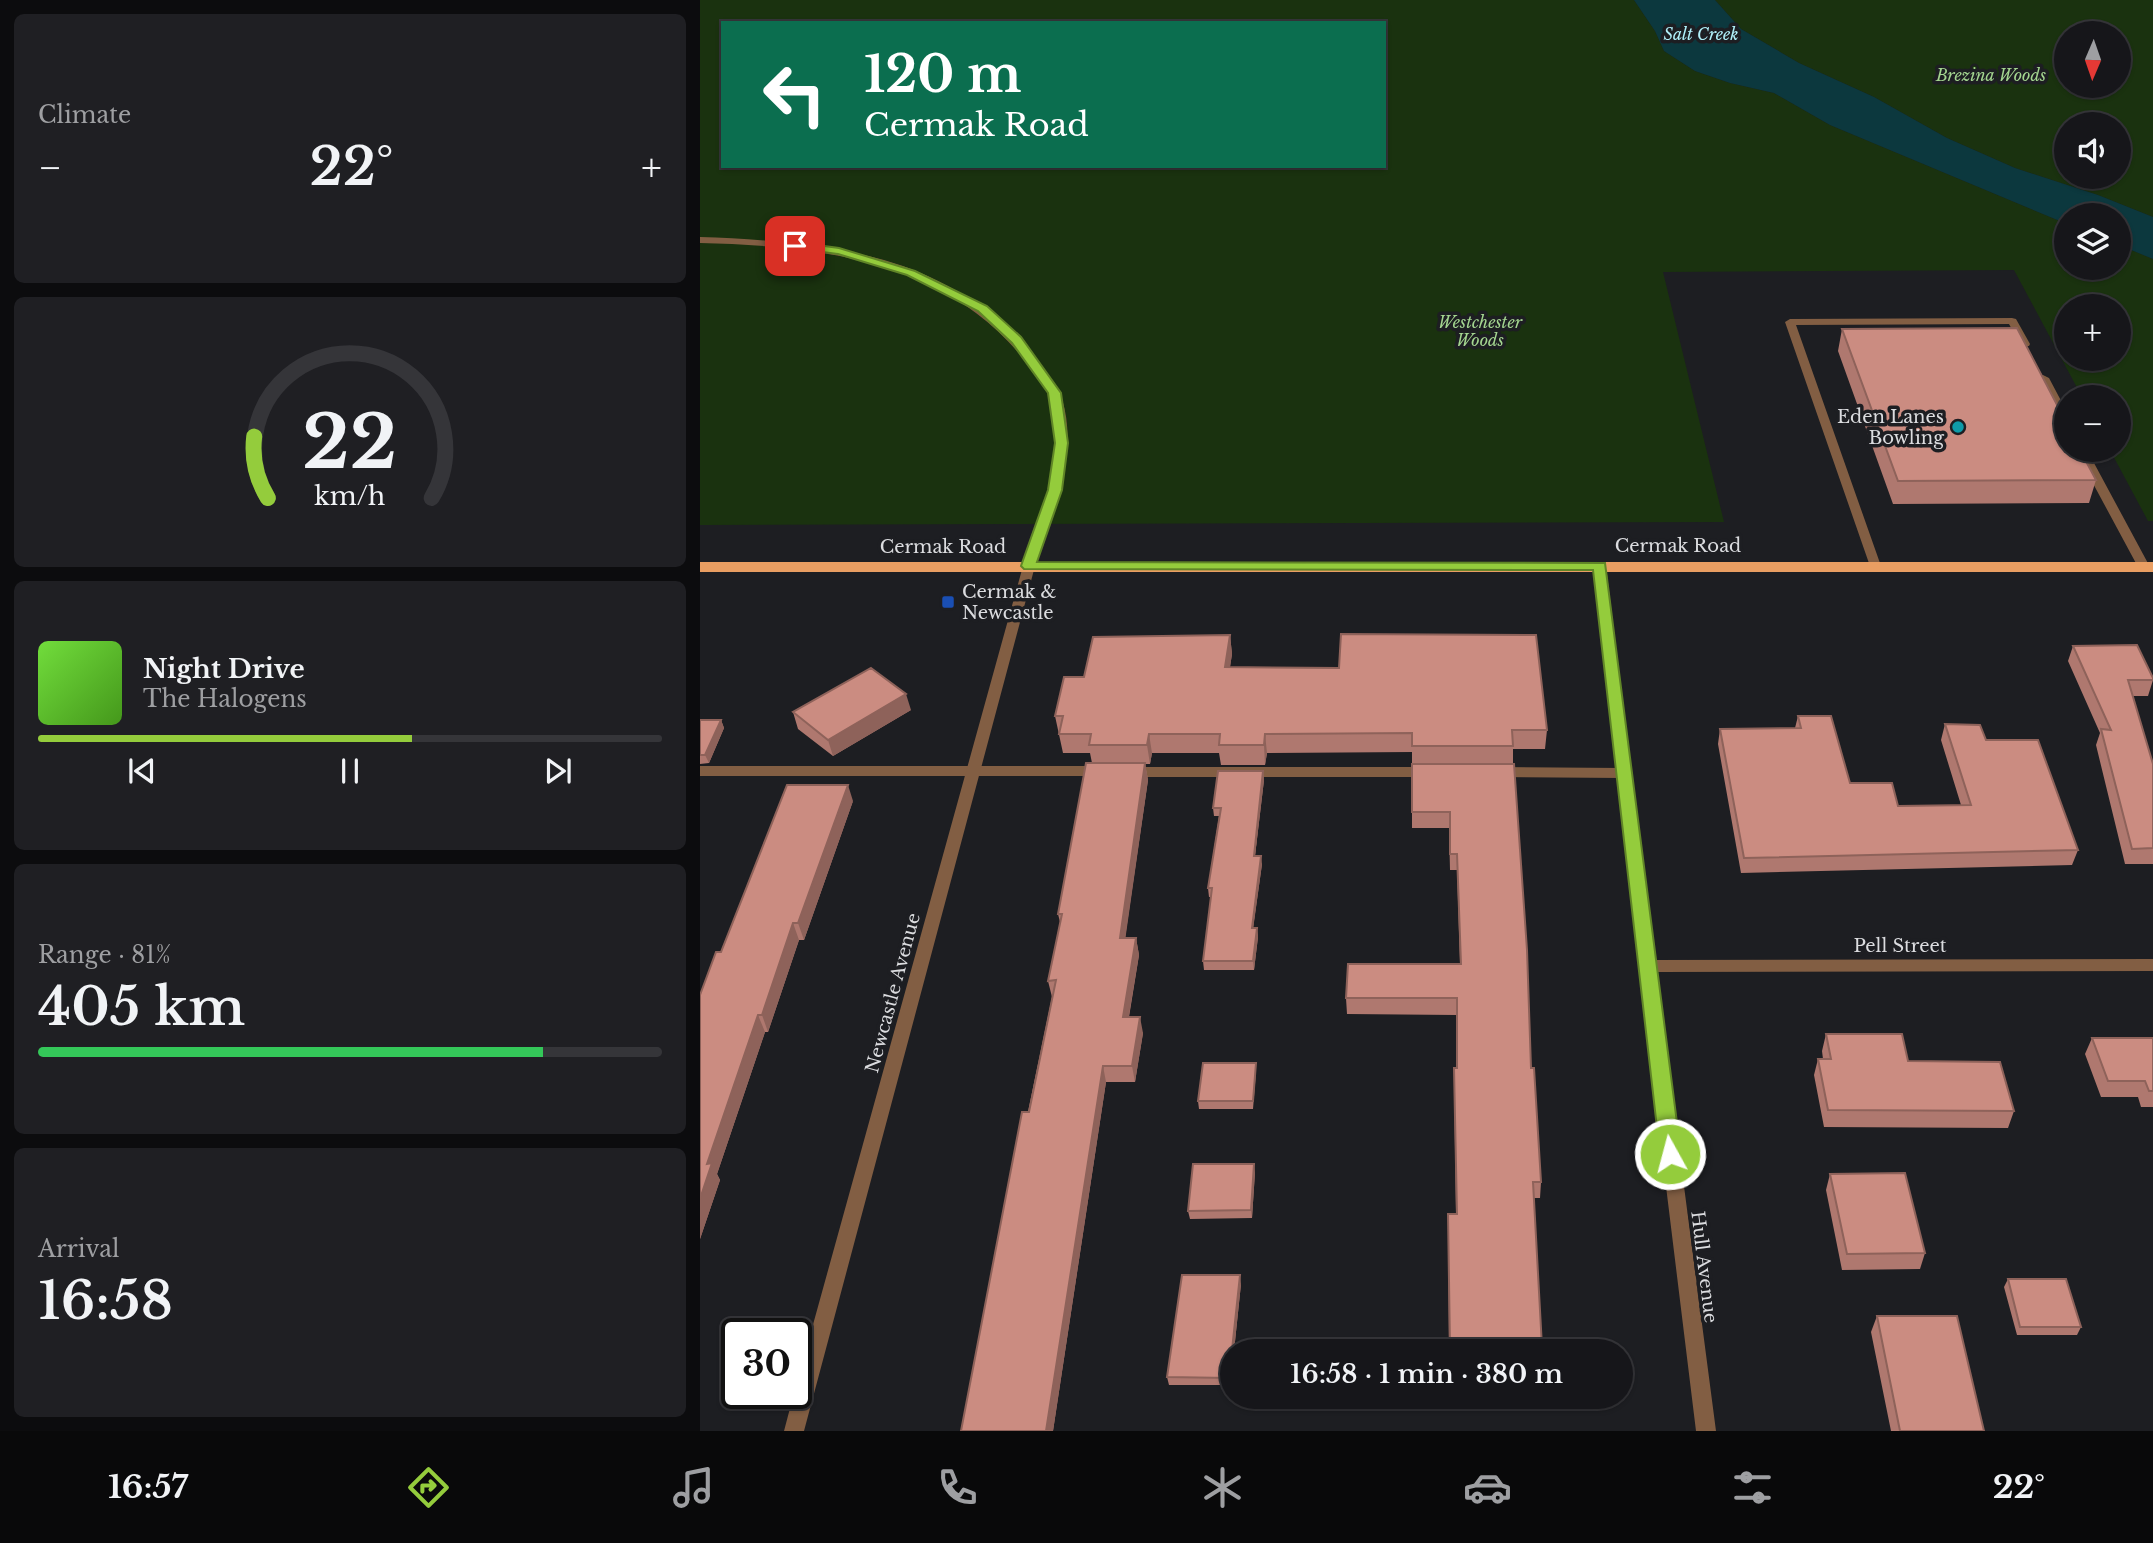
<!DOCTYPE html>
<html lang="en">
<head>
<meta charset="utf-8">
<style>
	:root { --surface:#16161a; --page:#1f1f23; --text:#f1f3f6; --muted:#9e9fa2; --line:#353539; --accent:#94cc3c }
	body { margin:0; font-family:"Libre Baskerville",serif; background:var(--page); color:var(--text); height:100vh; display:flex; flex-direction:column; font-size:26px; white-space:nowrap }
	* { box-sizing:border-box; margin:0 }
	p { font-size:23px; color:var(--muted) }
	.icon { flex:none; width:38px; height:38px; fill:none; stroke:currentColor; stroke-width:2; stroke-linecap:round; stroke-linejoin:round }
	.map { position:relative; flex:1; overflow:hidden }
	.details { display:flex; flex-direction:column; gap:14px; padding:14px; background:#0c0c0e; width:700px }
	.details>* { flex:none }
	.top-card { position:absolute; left:21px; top:21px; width:665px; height:147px; border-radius:0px; box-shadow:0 2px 5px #0004,0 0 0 2px var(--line); background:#0b6e4f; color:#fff; overflow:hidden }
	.needle { width:46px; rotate:182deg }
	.tools { position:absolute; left:1354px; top:21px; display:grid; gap:14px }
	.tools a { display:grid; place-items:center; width:77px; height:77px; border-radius:50%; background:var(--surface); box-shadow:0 2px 5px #0004,0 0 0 2px var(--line); font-size:35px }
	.speed { position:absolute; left:21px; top:1318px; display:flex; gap:14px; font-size:35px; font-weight:700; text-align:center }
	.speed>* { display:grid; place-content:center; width:91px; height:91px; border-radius:50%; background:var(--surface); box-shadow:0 2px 5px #0004,0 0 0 2px var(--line); line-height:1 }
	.speed .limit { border:4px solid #111; border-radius:10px; background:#fff; color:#111 }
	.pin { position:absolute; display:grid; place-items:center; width:60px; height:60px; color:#fff; margin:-30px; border-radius:14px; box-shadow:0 4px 10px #0006 }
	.me { position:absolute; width:77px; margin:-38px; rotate:353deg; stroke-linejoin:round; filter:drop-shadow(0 0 5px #0008) }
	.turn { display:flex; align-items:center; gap:24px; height:147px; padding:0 28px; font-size:32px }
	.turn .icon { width:91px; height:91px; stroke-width:2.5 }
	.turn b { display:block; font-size:49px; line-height:60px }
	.big { font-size:52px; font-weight:600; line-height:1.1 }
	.details .tile { flex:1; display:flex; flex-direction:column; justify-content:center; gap:10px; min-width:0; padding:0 24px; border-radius:10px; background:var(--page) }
	.details .dial { align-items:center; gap:0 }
	.dial svg { height:182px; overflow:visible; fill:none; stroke:var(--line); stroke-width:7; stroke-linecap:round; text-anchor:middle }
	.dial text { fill:var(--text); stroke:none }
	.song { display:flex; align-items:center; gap:21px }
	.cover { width:84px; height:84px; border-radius:10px; background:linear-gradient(135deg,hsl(100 70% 55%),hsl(100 70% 35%)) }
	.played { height:7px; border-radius:4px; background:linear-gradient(90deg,var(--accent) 60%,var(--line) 60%) }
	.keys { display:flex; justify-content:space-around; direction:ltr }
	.heat { display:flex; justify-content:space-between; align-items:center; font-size:38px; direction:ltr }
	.charge { height:10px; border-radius:5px; background:linear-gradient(90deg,#34c759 81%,var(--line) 0) }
	.trip { position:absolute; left:520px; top:1339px; width:413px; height:70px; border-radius:35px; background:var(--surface); box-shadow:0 2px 5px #0004,0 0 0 2px var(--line); font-weight:600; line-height:70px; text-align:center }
	.tabs { display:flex; height:112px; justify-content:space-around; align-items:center; background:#09090a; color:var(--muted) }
	.tabs .icon { width:49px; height:49px }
	.tabs .on { color:var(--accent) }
	.tabs b { font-size:32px; color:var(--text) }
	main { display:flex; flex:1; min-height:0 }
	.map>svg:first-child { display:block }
	.green { fill:#1a320f; fill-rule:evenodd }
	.water { fill:#0c383e }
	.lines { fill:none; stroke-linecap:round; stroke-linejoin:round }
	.service { fill:#825e43; fill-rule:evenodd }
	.minor { fill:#825e43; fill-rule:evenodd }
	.primary { fill:#e99e62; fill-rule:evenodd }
	.wall { fill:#af786f }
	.shaded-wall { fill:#8e625a }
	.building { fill:#cb8c81; stroke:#8e625a; stroke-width:2 }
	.route { fill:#94cc3c; stroke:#608527; stroke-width:2 }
	.culture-dot { fill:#0f9aa8; stroke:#1d1e22; stroke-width:2.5 }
	.transit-dot { fill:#1a4fb4; stroke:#1d1e22; stroke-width:2.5 }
	.labels { text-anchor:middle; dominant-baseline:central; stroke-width:7; stroke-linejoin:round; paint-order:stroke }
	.far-water-label { font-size:16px; font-style:italic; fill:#b1f1fa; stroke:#1d1e22 }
	.far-park-label { font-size:16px; font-style:italic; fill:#a4d690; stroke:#1d1e22 }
	.poi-label { font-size:18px; fill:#dbdcdf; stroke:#1d1e22; text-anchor:end }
	.street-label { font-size:18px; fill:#dbdcdf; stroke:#1d1e22 }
</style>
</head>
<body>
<main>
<section class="details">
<div class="tile"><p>Climate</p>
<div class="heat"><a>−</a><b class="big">22°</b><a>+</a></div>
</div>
<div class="tile dial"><svg viewBox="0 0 100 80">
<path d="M14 69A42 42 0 1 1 86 69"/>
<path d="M14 69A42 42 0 0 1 8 42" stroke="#94cc3c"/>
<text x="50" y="56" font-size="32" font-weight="700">22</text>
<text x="50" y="72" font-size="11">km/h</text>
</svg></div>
<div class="tile">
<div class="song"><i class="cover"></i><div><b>Night Drive</b><p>The Halogens</p></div></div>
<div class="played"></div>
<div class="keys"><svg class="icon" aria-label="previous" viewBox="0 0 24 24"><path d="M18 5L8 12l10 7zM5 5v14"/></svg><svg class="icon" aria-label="pause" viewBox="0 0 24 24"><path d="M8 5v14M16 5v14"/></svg><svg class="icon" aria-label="next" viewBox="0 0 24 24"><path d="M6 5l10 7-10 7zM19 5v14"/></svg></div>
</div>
<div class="tile"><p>Range · 81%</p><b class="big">405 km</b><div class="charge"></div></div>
<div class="tile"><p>Arrival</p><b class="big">16:58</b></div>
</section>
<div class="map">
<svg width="1453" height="1431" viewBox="0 0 1453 1431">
	<rect width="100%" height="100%" fill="#1d1e22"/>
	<!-- green -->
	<path class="green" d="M 0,0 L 934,0 L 955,31 L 964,51 L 995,71 L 1030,83 L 1074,93 L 1130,125 L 1367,224 L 1367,268 L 1419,268 L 1419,245 L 1453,259 L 1453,521 L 1448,521 L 1410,450 L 1419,450 L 1419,397 L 1382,397 L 1314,270 L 963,272 L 1024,522 L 0,525 ZM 23,23 L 684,23 L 684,166 L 23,166 ZM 1367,306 L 1419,306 L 1419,359 L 1367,359 Z
		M 1015,0 L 1453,0 L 1453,217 L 1398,195 L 1315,168 L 1247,138 L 1174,97 L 1099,63 L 1041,29 ZM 1367,33 L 1419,33 L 1419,86 L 1367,86 ZM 1367,124 L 1419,124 L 1419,177 L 1367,177 Z"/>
	<!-- water -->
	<path class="water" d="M 934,0 L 1015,0 L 1041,29 L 1099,63 L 1174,97 L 1247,138 L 1315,168 L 1398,195 L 1453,217 L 1453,259 L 1419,245 L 1419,215 L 1367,215 L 1367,224 L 1130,125 L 1074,93 L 1030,83 L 995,71 L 964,51 L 955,31 Z"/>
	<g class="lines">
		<!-- service -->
		<path class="service" d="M 0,237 C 62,239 123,244 184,260 C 246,278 300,312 340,364 C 348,375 358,386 362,399 C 376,444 361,492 346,534 C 342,546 339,558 333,569 L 329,570 L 323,566 C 341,514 364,461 352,405 C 348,384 332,368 318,352 C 237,259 117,246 0,243 Z
			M 1312,318 L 1316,319 L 1330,344 L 1329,346 L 1321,346 L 1309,324 L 1096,325 L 1181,566 L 1175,570 L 1171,569 L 1085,322 L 1090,319 Z
			M 1343,375 L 1349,378 L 1367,412 L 1367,426 L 1361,423 L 1337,378 Z
			M 1375,450 L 1387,450 L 1450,567 L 1448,570 L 1444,571 L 1438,567 Z
			M 0,766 L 401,766 L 408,771 L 401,776 L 0,776 Z
			M 428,767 L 730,767 L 737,772 L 730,777 L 428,777 L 421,772 Z
			M 795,767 L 923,768 L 930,773 L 923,778 L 795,777 L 788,772 Z"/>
		<!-- minor -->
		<path class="minor" d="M 329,562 L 335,566 L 104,1431 L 84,1431 L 94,1393 L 96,1393 L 96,1386 L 323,566 Z
			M 900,562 L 906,566 L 954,960 L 1453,959 L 1453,971 L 956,972 L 1016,1431 L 996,1431 L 939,966 L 894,566 Z"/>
		<!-- primary -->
		<path class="primary" d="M 0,562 L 1453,562 L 1453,572 L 0,572 Z"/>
	</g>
	<!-- wall -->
	<path class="wall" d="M 1142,329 L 1396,480 L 1389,503 L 1193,504 L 1138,351 Z
		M 530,635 L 532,654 L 530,667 L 847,730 L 845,749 L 813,749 L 813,764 L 831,1068 L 841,1182 L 840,1198 L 833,1198 L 842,1351 L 749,1351 L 748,1230 L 756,1214 L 754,1084 L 754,1068 L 756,1068 L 756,1015 L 647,1014 L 646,998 L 760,964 L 757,870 L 750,870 L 749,828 L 712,828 L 712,752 L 567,753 L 565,765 L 521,765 L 519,753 L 452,753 L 450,764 L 445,764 L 448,780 L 425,938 L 436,938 L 439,955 L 429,1017 L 443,1033 L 435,1082 L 406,1082 L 353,1431 L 261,1431 L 352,997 L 348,981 L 360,922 L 358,914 L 392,763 L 390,753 L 363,753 L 355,716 L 384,677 Z
		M 1373,646 L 1453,680 L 1448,696 L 1432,696 L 1453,764 L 1453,864 L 1425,864 L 1396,745 L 1400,733 L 1368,661 Z
		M 211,710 L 133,756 L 98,729 L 93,712 Z
		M 1098,716 L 1150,783 L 1198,806 L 1261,805 L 1241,740 L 1245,724 L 1286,740 L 1378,850 L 1372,865 L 1041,873 L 1018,744 L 1020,729 L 1095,728 Z
		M 0,720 L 21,720 L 24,728 L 9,763 L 0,764 Z
		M 563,771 L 564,780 L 555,856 L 562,864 L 553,928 L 557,928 L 558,937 L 554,970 L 504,970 L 503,961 L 511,897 L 509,897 L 508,888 L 519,816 L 514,816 L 513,808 Z
		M 153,801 L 104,940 L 99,940 L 68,1032 L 65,1032 L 17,1174 L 20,1180 L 0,1239 L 0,995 L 21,952 Z
		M 1126,1034 L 1208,1061 L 1314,1111 L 1308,1128 L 1124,1127 L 1114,1075 L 1118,1059 L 1123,1059 L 1122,1051 Z
		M 1392,1038 L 1453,1038 L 1453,1107 L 1441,1107 L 1438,1097 L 1401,1097 L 1385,1054 Z
		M 556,1072 L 553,1109 L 499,1109 L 498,1101 Z
		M 555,1172 L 552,1218 L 490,1219 L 488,1211 Z
		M 1130,1174 L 1225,1253 L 1220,1269 L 1142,1270 L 1126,1190 Z
		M 1308,1279 L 1381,1327 L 1377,1335 L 1317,1335 L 1304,1287 Z
		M 541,1284 L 534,1351 L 532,1351 L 532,1369 L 530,1385 L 469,1385 L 467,1377 Z
		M 1177,1316 L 1284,1431 L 1191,1431 L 1171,1332 Z"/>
	<!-- shaded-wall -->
	<path class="shaded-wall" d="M 530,635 L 532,654 L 527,686 L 525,667 Z
		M 206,694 L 211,710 L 133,756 L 128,740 Z
		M 21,720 L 24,728 L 9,763 L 5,755 Z
		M 449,734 L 452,753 L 450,764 L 447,745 Z
		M 565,734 L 567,753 L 565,765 L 564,745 Z
		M 445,763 L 448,780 L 423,955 L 420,938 Z
		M 563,771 L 564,780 L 554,864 L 554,856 Z
		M 148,785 L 153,801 L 104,940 L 98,923 Z
		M 561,856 L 562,864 L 552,937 L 552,928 Z
		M 93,923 L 99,940 L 68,1032 L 62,1015 Z
		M 557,928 L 558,937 L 554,970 L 553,961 Z
		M 436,938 L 439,955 L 426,1033 L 423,1017 Z
		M 58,1015 L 65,1032 L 17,1174 L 20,1180 L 0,1239 L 0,1199 L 7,1164 Z
		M 440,1017 L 443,1033 L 435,1082 L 432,1066 Z
		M 403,1066 L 406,1082 L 353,1431 L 346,1431 Z
		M 554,1164 L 555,1172 L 552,1218 L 551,1210 Z
		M 540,1275 L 541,1284 L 534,1351 L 532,1351 L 532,1369 L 530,1385 L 529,1378 Z"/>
	<!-- building -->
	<path class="building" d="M 1317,328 L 1367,424 L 1367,450 L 1380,450 L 1396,480 L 1198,481 L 1142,329 Z
		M 641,634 L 836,635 L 847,730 L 812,730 L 813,746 L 712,746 L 712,733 L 565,734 L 564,745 L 519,745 L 520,734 L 449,734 L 447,745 L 389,745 L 391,734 L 359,734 L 363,716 L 355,716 L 364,677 L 384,677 L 393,637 L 530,635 L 525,667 L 639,668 Z
		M 1437,645 L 1453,678 L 1453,680 L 1428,680 L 1453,764 L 1453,848 L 1432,849 L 1401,729 L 1411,730 L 1373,646 Z
		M 171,668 L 206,694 L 128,740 L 93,712 Z
		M 1098,716 L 1131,716 L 1150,783 L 1192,783 L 1198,806 L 1271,805 L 1245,724 L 1280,725 L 1286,740 L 1338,740 L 1378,850 L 1044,858 L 1020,729 L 1101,728 Z
		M 0,720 L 21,720 L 5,755 L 0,755 Z
		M 386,763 L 445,763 L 420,938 L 436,938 L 423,1017 L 440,1017 L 432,1066 L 403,1066 L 346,1431 L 261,1431 L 322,1112 L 329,1112 L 356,980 L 348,981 L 362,914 L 358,914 Z
		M 712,764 L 814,764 L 827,950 L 831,1068 L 834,1068 L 841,1182 L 833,1182 L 842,1347 L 750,1348 L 748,1214 L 757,1214 L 754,1068 L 757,1068 L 757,998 L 646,998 L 648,964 L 761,964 L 757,854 L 750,854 L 750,812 L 712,812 Z
		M 518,771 L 563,771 L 554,856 L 561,856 L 552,928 L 557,928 L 553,961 L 503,961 L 512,888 L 508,888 L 521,808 L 513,808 Z
		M 87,785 L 148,785 L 98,923 L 93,923 L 62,1015 L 58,1015 L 7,1164 L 12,1163 L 0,1199 L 0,995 L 16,952 L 21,952 Z
		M 1126,1034 L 1202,1034 L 1208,1061 L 1300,1062 L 1314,1111 L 1128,1110 L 1118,1059 L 1131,1059 Z
		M 1392,1038 L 1453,1038 L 1453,1091 L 1449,1091 L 1445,1081 L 1408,1081 Z
		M 503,1063 L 556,1063 L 553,1101 L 498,1101 Z
		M 493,1164 L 554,1164 L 551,1210 L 488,1211 Z
		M 1205,1173 L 1225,1253 L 1147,1254 L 1130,1174 Z
		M 482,1275 L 540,1275 L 529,1378 L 467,1377 Z
		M 1308,1279 L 1366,1279 L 1381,1327 L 1320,1327 Z
		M 1177,1316 L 1257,1316 L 1284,1431 L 1200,1431 Z"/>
	<!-- route -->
	<path class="route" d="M 95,242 L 139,248 L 215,271 L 287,306 L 321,337 L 361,393 L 368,443 L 362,490 L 337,562 L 905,563 L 981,1154 L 978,1160 L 970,1162 L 963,1160 L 960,1154 L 893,570 L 324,569 L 321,566 L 348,490 L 355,443 L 348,393 L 312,343 L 278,311 L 207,275 L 138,254 L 91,248 L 89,246 Z"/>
	<!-- markers -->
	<circle class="culture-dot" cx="1258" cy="427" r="7"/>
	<rect class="transit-dot" x="241" y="595" width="14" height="14" rx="3.5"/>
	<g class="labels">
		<!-- far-water labels -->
		<g class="far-water-label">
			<text x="1001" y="34">Salt Creek</text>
		</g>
		<!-- far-park labels -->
		<g class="far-park-label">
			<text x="1291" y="75">Brezina Woods</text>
			<text x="780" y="322">Westchester<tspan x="780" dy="18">Woods</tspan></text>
		</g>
		<!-- poi labels -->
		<g class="poi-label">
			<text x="1244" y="417">Eden Lanes<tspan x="1244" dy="21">Bowling</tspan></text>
			<text x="262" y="592" text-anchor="start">Cermak &amp;<tspan x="262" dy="21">Newcastle</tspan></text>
		</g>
		<!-- street labels -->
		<g class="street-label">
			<text x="978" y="546">Cermak Road</text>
			<text x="243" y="547">Cermak Road</text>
			<text x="1200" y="946">Pell Street</text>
			<text transform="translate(193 993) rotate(-75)">Newcastle Avenue</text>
			<text transform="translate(1004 1267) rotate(83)">Hull Avenue</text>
		</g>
	</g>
</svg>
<div class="tools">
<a><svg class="needle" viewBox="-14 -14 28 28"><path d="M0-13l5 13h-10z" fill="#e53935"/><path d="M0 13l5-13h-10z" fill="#9e9fa2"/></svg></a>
<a><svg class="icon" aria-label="sound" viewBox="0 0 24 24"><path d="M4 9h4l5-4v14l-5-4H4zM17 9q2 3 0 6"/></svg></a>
<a><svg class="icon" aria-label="layers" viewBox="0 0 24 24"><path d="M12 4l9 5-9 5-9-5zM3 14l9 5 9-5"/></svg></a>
<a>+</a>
<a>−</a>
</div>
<div class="speed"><div class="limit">30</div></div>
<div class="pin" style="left:95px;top:246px;background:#d93025"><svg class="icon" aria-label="arrive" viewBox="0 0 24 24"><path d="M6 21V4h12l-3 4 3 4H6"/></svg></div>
<svg class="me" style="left:970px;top:1154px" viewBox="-20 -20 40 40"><circle r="17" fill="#94cc3c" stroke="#fff" stroke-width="3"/><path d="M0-11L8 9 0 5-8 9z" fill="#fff"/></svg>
<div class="trip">16:58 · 1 min · 380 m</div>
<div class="top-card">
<div class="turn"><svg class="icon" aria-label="left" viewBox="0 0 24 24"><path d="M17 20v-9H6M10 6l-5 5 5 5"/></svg><div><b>120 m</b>Cermak Road</div></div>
</div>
</div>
</main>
<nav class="tabs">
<b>16:57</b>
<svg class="icon on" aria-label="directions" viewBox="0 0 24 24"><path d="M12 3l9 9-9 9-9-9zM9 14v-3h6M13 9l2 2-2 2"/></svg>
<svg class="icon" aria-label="music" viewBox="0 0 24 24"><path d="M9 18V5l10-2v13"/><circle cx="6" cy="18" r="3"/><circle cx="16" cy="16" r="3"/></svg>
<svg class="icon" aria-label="phone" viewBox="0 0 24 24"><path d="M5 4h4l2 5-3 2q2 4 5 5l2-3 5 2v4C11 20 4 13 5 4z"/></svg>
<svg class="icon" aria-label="climate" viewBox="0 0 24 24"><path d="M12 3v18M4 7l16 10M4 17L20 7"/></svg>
<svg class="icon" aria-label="car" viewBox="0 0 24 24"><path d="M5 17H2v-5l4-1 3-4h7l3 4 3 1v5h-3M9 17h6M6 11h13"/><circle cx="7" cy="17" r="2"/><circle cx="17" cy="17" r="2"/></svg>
<svg class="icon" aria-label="filters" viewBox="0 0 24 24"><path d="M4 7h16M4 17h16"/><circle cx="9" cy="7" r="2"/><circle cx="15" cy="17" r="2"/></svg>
<b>22°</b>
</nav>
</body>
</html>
